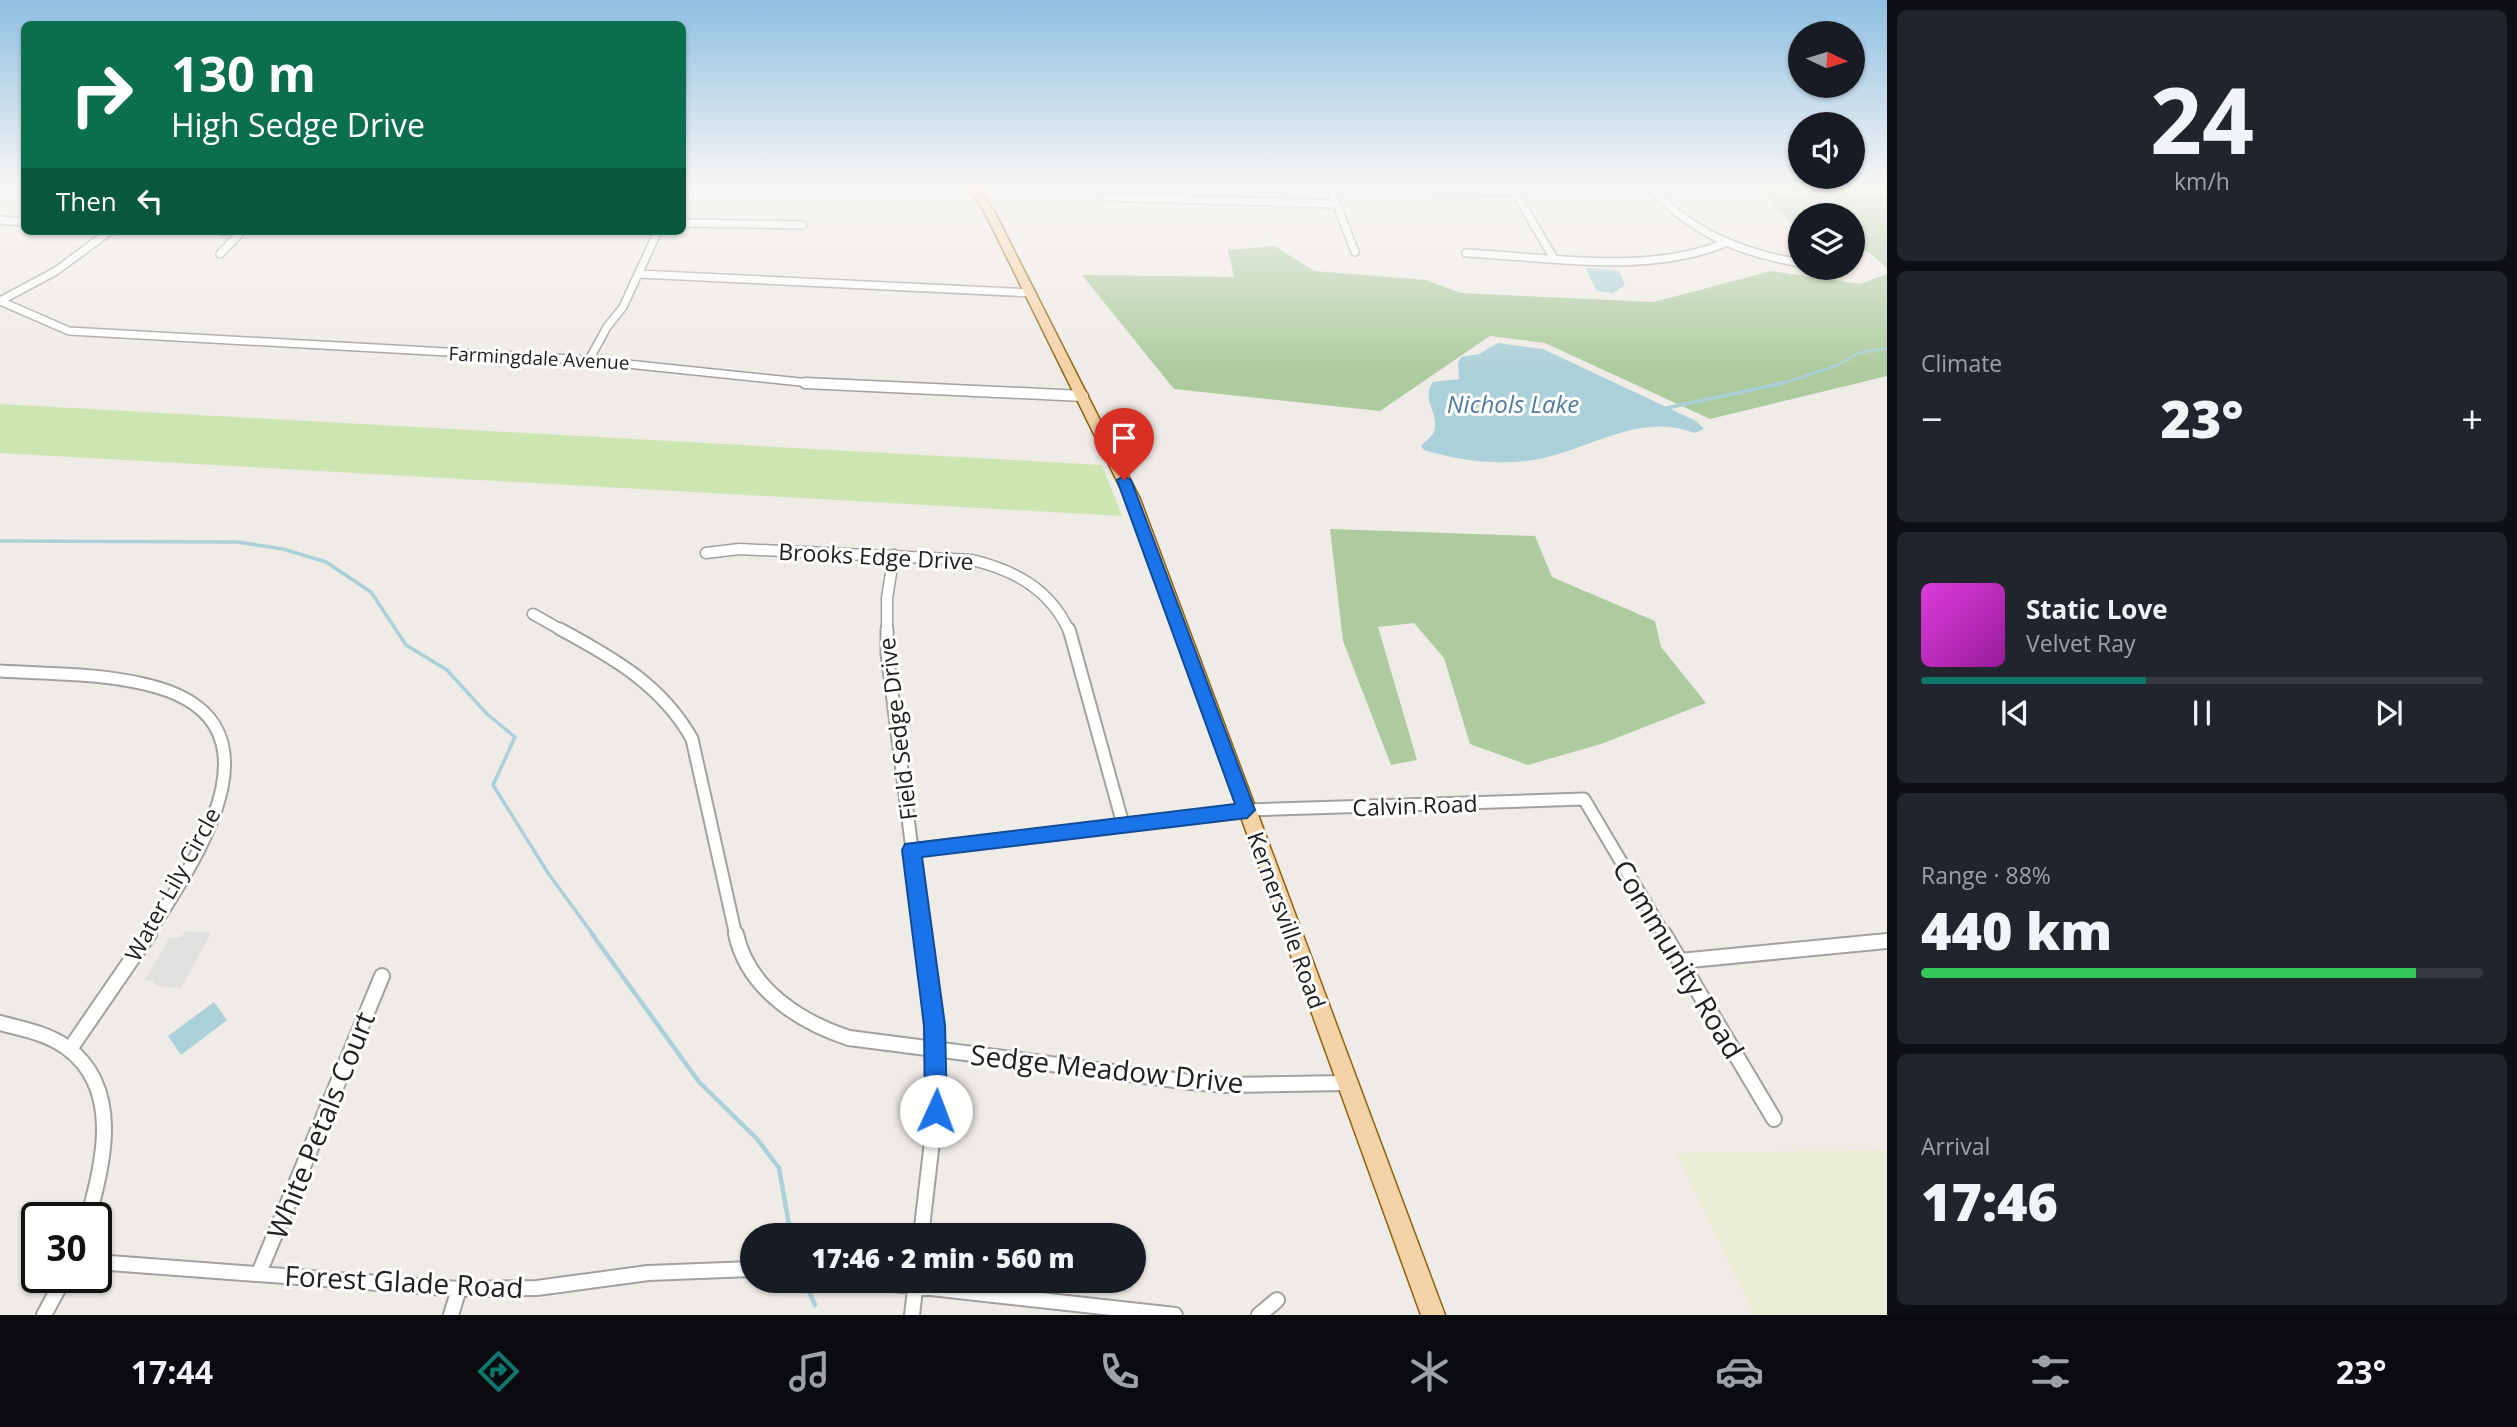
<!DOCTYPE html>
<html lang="en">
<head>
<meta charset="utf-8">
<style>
	:root { --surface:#171b24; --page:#20242c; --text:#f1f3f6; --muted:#9ea1a6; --line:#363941; --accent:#0f766e }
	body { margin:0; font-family:"Open Sans",sans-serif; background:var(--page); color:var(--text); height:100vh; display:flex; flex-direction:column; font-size:26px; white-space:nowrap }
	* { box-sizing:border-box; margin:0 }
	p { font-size:23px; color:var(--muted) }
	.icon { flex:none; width:38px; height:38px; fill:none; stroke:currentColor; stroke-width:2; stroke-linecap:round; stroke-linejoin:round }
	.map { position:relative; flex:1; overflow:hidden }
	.panel { display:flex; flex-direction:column; gap:10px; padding:10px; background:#0d0f14; width:630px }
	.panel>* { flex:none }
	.hud { position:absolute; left:21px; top:21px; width:665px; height:214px; border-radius:10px; box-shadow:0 2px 5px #0004; background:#0b6e4f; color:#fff; overflow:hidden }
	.needle { width:46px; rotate:94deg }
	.tools { position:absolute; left:1788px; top:21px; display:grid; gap:14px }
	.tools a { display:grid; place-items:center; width:77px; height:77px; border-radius:50%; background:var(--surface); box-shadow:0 2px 5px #0004; font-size:35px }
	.speed { position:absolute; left:21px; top:1202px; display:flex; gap:14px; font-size:35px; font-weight:700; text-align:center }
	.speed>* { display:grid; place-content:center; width:91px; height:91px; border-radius:50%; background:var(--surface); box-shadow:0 2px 5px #0004; line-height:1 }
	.speed .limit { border:4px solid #111; border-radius:10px; background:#fff; color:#111 }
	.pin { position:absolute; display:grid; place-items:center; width:60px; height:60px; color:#fff; margin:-72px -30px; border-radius:50% 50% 50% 0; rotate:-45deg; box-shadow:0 0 7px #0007 }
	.pin .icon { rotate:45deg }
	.me { position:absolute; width:77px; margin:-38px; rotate:2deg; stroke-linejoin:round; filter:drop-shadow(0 0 5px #0008) }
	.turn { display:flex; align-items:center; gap:24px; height:147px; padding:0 35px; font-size:32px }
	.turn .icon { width:91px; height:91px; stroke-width:2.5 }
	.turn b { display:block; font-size:49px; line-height:60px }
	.then { display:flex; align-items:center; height:66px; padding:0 35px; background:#0003; gap:14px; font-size:26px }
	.big { font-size:52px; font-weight:800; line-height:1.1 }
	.panel .tile { flex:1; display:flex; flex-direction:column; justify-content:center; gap:10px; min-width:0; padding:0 24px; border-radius:10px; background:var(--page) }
	.panel .dial { align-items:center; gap:0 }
	.dial b { font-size:91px; line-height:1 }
	.song { display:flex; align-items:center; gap:21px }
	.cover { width:84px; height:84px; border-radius:10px; background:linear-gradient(135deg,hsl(300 70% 55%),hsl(300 70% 35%)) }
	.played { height:7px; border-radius:4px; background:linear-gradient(90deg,var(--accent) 40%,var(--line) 40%) }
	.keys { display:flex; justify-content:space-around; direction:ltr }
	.heat { display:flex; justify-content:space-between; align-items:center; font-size:38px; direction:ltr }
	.charge { height:10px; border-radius:5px; background:linear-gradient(90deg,#34c759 88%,var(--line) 0) }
	.trip { position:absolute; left:740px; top:1223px; width:406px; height:70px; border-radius:35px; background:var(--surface); box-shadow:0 2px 5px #0004; font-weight:800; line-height:70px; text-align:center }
	.dock { display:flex; height:112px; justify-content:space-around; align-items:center; background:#090b0e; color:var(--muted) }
	.dock .icon { width:49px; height:49px }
	.dock .on { color:var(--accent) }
	.dock b { font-size:32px; color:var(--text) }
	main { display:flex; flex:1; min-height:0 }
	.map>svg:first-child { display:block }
	.farmland { fill:#ebecd4 }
	.grass { fill:#cce5b1 }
	.forest { fill:#adcb9f }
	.parking { fill:#e0e0e0 }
	.water { fill:#abd0d9 }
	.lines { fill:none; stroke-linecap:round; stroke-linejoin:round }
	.stream-far2 { stroke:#abd0d9; stroke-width:2.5 }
	.stream-far1 { stroke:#abd0d9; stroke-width:3.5 }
	.stream { stroke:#abd0d9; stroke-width:4.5 }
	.minor-far3-casing { stroke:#a1a1a1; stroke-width:10 }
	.minor-far2-casing { stroke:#a1a1a1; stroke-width:13 }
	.minor-far1-casing { stroke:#a1a1a1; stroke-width:15 }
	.minor-casing { stroke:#a1a1a1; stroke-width:18 }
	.primary-casing { stroke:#8f610c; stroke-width:3 }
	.minor-far3 { stroke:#fff; stroke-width:7 }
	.minor-far2 { stroke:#fff; stroke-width:10 }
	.minor-far1 { stroke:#fff; stroke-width:11 }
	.minor { stroke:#fff; stroke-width:14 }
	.primary { fill:#f4d2a7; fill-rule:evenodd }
	.route { fill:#1a73e8; stroke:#114b97; stroke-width:2 }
	.labels { text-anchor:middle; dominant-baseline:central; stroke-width:6; stroke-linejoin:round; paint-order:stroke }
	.far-street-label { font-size:19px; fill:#202020; stroke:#fff }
	.street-label { font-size:23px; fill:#202020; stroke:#fff }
	.water-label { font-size:24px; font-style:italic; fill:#507aa0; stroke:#fff }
	.near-street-label { font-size:28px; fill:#202020; stroke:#fff }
</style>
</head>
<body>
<main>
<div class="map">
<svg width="1887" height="1315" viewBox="0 0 1887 1315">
	<rect width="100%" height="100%" fill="#efece7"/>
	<!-- farmland -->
	<path class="farmland" d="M 1887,1150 L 1887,1315 L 1755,1315 L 1676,1153 Z"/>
	<!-- grass -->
	<path class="grass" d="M 0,404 L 1102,465 L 1122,516 L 0,453 Z"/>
	<!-- forest -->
	<path class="forest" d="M 1762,187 L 1875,187 L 1887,197 L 1887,268 L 1871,254 L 1853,247 L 1853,215 L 1801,215 L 1801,226 L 1786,219 Z
		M 1275,246 L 1314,271 L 1426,280 L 1461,293 L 1654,302 L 1771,271 L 1860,284 L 1887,274 L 1887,376 L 1710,419 L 1545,343 L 1490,336 L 1380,411 L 1174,389 L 1082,275 L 1234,277 L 1228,250 Z
		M 1330,529 L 1535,536 L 1552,577 L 1655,621 L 1661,647 L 1706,703 L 1601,744 L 1528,765 L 1470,744 L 1444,658 L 1414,623 L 1378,627 L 1417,760 L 1391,765 L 1343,641 Z"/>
	<!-- parking -->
	<path class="parking" d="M 185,931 L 211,933 L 181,988 L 155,986 L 155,981 L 145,980 L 170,937 L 181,938 Z"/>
	<!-- water -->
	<path class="water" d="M 1590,268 L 1619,271 L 1625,285 L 1613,293 L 1597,291 L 1586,269 Z
		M 1498,343 L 1543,349 L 1696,421 L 1704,429 L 1694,433 C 1643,413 1596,445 1548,457 C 1508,467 1464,462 1424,450 L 1421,446 C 1426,440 1435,436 1435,427 C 1437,410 1421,398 1433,382 L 1459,379 L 1458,363 L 1461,357 L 1479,354 Z
		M 214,1002 L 227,1020 L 181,1055 L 168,1036 Z"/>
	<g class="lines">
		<!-- stream-far2 -->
		<path class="stream-far2" d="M 1778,385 L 1838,365 L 1858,353 L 1887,348"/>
		<!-- stream-far1 -->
		<path class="stream-far1" d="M 1667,408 L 1783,383
			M 0,541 L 237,542 L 283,549 L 326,562 L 371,592 L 406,645 L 447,670 L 487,714 L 515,737 L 493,785 L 548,873 L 594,936"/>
		<!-- stream -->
		<path class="stream" d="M 592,934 L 699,1082 L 757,1139 L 779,1168 L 791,1236
			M 808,1289 L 815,1305"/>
		<!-- minor-far3 casing -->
		<g class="minor-far3-casing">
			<path id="minor-far3" d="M 1330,187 L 1355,252
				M 1512,187 L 1553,257
				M 1650,187 C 1692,233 1740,253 1801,263
				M 1439,190 L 1515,192
				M 1103,197 L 1336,204
				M 0,220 L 24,222
				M 682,223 L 803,225
				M 222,231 L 241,232
				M 1466,253 C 1549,257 1644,275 1723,244
				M 220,254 L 242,231
				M 639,274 L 1031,293
				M 0,301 L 69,331 L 589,360 L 829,385
				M 0,301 L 56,271 L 110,231
				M 589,360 L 607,327 L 623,307 L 658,231"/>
		</g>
		<!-- minor-far2 casing -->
		<g class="minor-far2-casing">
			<path id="minor-far2" d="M 805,383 L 1083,396
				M 706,553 L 739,549 L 972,560 C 1014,570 1050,589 1069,631
				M 533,614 L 563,631
				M 887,631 L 887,598 L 894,555"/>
		</g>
		<!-- minor-far1 casing -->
		<g class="minor-far1-casing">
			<path id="minor-far1" d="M 560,629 C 612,657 662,685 692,739 L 736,936
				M 887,629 L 887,653 L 923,936
				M 1069,629 L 1123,824
				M 0,671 C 48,674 97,673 144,684 C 294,717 198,857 147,936
				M 912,850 L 1247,810 L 1584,799 L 1665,936"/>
		</g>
		<!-- minor casing -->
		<g class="minor-casing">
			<path id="minor" d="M 736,934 C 748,989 800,1022 849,1038 L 1190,1082 L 1226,1085 L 1347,1083
				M 1664,934 L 1774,1119
				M 1680,961 L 1887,941
				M 0,1023 C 23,1029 46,1033 66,1047 C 122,1087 104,1163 88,1218
				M 70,1049 L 149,934
				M 921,1236 L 938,1090 L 923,934
				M 96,1262 L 459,1289 L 537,1288 L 648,1273 L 752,1269
				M 259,1273 L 382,976
				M 868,1281 L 1175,1315
				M 44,1315 L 64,1278
				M 451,1315 L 459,1289
				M 912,1315 L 916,1281
				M 1259,1315 L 1277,1300"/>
		</g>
		<!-- primary casing -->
		<g class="primary-casing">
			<path id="primary" d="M 967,187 L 977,187 L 994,211 L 1140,499 L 1445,1315 L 1421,1315 L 1126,499 L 984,211 Z"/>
		</g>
		<!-- minor-far3 -->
		<use href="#minor-far3" class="minor-far3"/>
		<!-- minor-far2 -->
		<use href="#minor-far2" class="minor-far2"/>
		<!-- minor-far1 -->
		<use href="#minor-far1" class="minor-far1"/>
		<!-- minor -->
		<use href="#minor" class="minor"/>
		<!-- primary -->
		<use href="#primary" class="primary"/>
	</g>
	<!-- sky -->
	<linearGradient id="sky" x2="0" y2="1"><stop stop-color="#8fbfe2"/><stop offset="0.5" stop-color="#f8f6f4"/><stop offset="1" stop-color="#f8f6f4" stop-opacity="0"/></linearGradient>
	<rect width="1887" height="371" fill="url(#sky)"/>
	<!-- route -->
	<path class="route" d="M 1124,476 L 1131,480 L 1255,810 L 1247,818 L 922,857 L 945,1025 L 947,1111 L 944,1119 L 936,1122 L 928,1119 L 925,1111 L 924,1025 L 902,850 L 905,844 L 1235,804 L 1117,480 Z"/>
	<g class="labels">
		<!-- far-street labels -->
		<g class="far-street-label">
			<text transform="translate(539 358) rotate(3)">Farmingdale Avenue</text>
		</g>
		<!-- street labels -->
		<g class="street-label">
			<text transform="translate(876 556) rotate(3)">Brooks Edge Drive</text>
			<text transform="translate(897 729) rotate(-97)">Field Sedge Drive</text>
			<text transform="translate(1415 805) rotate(-2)">Calvin Road</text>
			<text transform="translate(172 884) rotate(-61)">Water Lily Circle</text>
			<text transform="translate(1287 920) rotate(70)">Kernersville Road</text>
		</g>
		<!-- water labels -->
		<g class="water-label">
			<text x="1513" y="403">Nichols Lake</text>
		</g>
		<!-- near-street labels -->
		<g class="near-street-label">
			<text transform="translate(1679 959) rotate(59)">Community Road</text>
			<text transform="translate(1107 1068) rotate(6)">Sedge Meadow Drive</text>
			<text transform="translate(320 1125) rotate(-68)">White Petals Court</text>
			<text transform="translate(404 1281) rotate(3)">Forest Glade Road</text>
		</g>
	</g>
</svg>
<div class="tools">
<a><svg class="needle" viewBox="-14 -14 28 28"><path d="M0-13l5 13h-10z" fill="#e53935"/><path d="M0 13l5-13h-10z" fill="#9ea1a6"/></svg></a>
<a><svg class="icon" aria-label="sound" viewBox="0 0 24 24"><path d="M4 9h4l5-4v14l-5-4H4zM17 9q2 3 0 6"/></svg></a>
<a><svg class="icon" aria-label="layers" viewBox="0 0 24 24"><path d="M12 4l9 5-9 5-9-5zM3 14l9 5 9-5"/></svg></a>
</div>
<div class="speed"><div class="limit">30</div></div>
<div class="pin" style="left:1124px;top:480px;background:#d93025"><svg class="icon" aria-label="arrive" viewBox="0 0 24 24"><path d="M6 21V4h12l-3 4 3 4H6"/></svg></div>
<svg class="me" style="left:936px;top:1111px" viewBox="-20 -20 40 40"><circle r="19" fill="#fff"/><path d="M0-13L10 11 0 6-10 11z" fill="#1a73e8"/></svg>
<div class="trip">17:46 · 2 min · 560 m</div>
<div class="hud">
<div class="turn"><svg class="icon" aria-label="right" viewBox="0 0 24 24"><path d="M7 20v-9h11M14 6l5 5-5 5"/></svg><div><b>130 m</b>High Sedge Drive</div></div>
<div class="then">Then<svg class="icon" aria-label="left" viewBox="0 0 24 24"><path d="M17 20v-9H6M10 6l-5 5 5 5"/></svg></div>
</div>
</div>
<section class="panel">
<div class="tile dial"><b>24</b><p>km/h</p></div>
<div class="tile"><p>Climate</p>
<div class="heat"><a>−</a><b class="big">23°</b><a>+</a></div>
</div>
<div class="tile">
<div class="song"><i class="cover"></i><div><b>Static Love</b><p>Velvet Ray</p></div></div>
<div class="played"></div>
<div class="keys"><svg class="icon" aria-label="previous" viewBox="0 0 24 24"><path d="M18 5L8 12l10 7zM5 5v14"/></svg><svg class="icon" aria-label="pause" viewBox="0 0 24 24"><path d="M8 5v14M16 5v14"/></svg><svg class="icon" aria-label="next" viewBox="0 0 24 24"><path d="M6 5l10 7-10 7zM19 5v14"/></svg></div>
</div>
<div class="tile"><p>Range · 88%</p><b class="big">440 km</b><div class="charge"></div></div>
<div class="tile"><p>Arrival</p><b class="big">17:46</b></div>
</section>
</main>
<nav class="dock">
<b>17:44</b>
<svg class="icon on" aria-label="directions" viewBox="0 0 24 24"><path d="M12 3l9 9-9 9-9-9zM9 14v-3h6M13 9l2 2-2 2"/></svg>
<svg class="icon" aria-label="music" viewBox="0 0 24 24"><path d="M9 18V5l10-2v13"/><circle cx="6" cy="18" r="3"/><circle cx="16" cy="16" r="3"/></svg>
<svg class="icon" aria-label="phone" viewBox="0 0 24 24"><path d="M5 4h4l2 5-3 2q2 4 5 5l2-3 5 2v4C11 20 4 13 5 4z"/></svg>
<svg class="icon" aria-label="climate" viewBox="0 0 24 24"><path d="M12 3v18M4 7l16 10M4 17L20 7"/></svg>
<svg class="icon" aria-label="car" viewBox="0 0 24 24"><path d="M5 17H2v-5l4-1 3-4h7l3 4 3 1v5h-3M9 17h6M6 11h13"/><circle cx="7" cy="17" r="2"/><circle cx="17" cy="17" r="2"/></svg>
<svg class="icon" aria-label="filters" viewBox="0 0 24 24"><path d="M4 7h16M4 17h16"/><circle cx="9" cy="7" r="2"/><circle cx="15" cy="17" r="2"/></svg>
<b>23°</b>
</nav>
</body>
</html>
